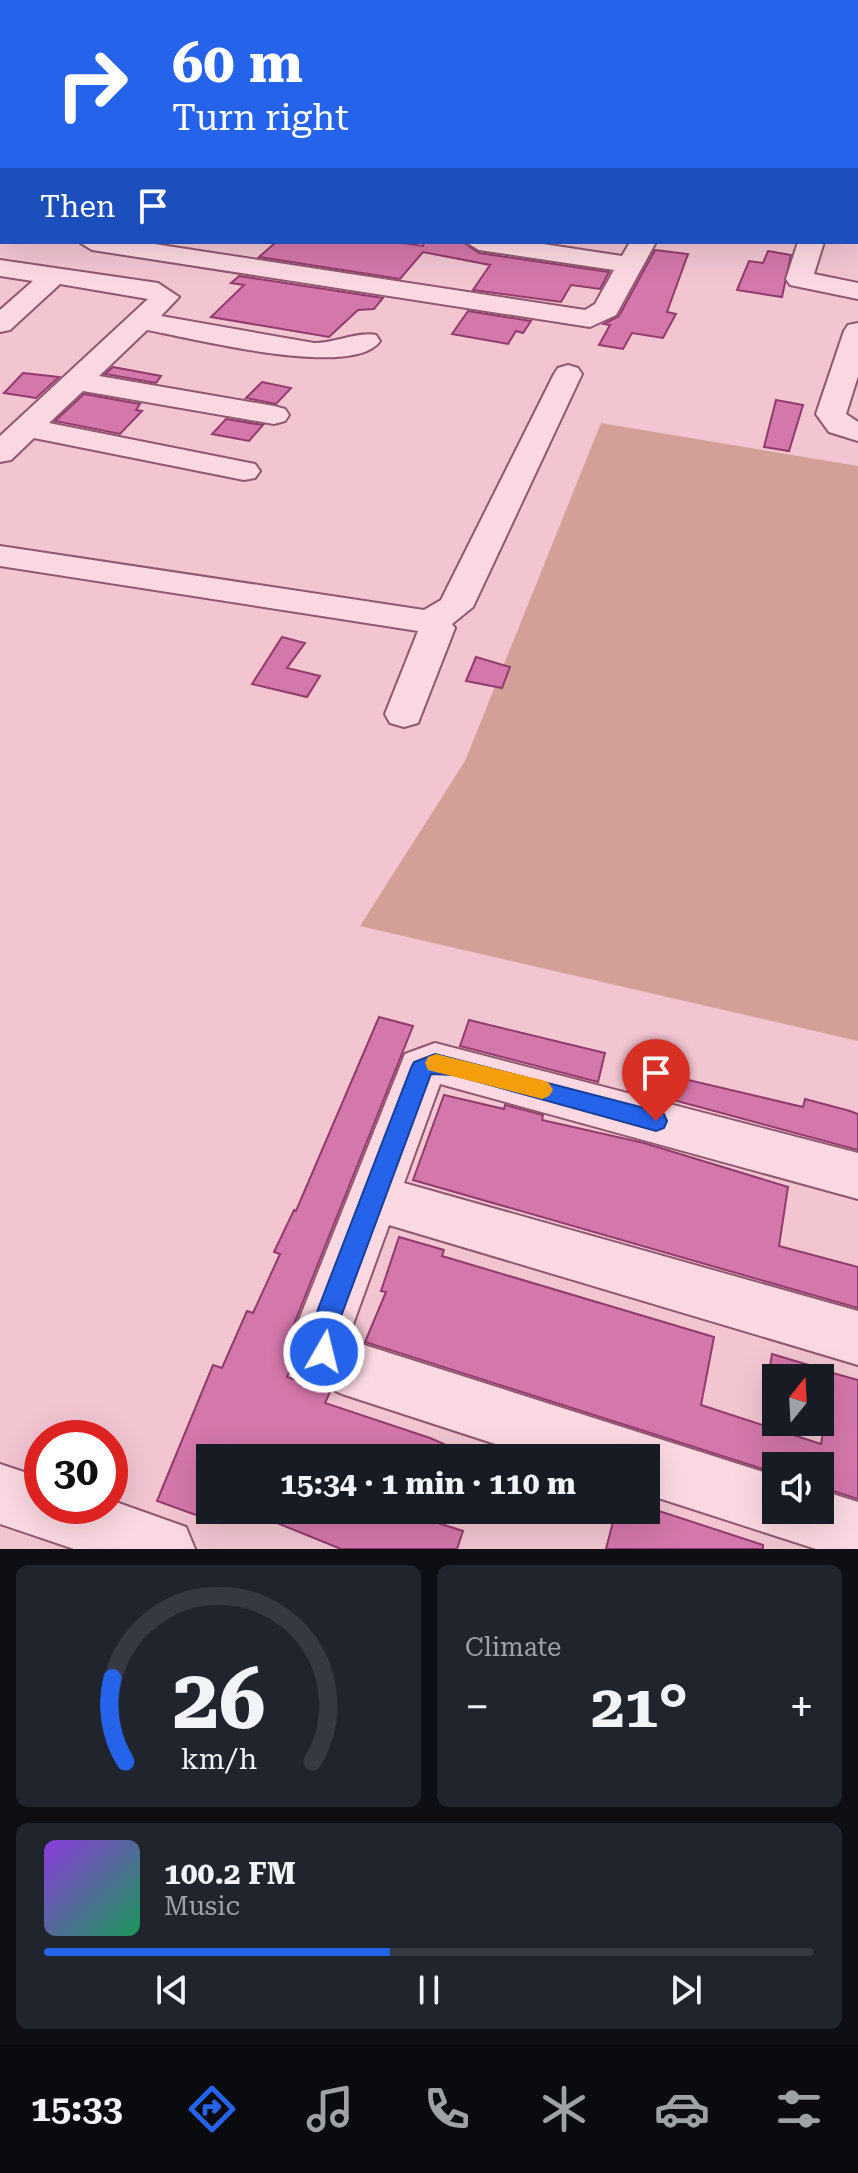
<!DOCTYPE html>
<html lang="en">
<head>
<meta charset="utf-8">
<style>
	:root { --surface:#171b24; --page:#20242c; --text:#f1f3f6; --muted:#9ea1a6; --line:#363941; --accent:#2563eb }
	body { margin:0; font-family:"Roboto Serif",serif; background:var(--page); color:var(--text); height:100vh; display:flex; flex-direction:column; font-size:30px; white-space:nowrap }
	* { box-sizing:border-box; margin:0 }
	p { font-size:26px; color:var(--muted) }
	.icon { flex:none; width:44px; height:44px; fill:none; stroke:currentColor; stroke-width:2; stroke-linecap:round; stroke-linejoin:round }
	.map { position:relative; height:1549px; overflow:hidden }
	.panel { display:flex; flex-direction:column; gap:16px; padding:16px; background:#0d0f14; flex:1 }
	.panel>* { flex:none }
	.hud { position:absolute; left:0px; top:0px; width:858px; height:244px; box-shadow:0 8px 32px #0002; background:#2563eb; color:#fff; overflow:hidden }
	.needle { width:52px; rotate:18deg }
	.tools { position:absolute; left:762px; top:1364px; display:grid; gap:16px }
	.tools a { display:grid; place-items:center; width:72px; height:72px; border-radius:0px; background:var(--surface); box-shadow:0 8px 32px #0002; font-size:40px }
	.speed { position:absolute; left:24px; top:1420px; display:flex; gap:16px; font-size:40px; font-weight:700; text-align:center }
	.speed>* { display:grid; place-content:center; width:104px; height:104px; border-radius:50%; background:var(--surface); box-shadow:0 8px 32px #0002; line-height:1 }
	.speed .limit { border:12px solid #d22; background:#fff; color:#111 }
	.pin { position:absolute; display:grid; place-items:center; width:68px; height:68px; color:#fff; margin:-82px -34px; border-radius:50% 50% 50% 0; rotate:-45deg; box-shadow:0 0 8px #0007 }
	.pin .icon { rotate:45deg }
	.me { position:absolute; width:88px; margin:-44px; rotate:8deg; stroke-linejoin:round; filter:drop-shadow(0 0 6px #0008) }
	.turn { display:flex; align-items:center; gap:28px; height:168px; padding:0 40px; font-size:36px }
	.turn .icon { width:104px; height:104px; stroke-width:2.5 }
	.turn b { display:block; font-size:56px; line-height:68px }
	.then { display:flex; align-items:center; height:76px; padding:0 40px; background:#0003; gap:16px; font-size:30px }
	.big { font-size:60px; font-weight:700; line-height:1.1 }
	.panel .card { flex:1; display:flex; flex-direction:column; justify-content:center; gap:12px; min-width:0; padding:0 28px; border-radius:12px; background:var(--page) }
	.panel .dial { align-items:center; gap:0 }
	.dial svg { height:208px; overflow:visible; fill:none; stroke:var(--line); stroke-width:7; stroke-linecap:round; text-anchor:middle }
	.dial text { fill:var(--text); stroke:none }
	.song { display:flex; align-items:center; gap:24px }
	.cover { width:96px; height:96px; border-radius:12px; background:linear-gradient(135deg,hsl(270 70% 55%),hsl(150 70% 35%)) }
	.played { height:8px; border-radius:4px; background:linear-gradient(90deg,var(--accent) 45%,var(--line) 45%) }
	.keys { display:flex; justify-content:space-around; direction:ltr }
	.heat { display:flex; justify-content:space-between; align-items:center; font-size:44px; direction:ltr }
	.panel .tiles { flex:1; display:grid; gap:16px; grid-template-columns:1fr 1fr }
	.card:last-child { grid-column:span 2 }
	.trip { position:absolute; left:196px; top:1444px; width:464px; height:80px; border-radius:0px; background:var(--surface); box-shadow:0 8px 32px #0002; font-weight:700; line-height:80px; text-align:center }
	.tab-bar { display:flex; height:128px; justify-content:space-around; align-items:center; background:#090b0e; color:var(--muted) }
	.tab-bar .icon { width:56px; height:56px }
	.tab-bar .current { color:var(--accent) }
	.tab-bar b { font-size:36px; color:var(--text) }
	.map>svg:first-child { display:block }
	.green { fill:#d2a097 }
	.building { fill:#d477aa; stroke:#913c6c; stroke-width:2 }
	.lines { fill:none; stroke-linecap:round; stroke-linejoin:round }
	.minor-casing { stroke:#905870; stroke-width:4 }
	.major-casing { stroke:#5d2d45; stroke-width:4 }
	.minor { fill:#fcd9e2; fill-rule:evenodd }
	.major { fill:#f89ab4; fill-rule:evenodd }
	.route { fill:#2563eb; stroke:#184099; stroke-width:2 }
	.slow { fill:#f59e0b }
</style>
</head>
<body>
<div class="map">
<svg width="858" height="1549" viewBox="0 0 858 1549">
	<rect width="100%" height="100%" fill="#f2c5d1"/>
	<!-- green -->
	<path class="green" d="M 601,423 L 858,466 L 858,1041 L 360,926 L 465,761 Z"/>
	<!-- building -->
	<path class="building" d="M 276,242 L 396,242 L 423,246 L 424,242 L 463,242 L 479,253 L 609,272 L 600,289 L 571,285 L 561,302 L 473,290 L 490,265 L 423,252 L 400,279 L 259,257 Z
		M 655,250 L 688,254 L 667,312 L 676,314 L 663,338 L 632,333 L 623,349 L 599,345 L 610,325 L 604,324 L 619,316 Z
		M 768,251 L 791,255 L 782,297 L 737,290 L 749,261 L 763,263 Z
		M 239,276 L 383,298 L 374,309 L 358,310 L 329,337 L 211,317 L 244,285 L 231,283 Z
		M 468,311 L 531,321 L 523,333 L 516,331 L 508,344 L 452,334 Z
		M 113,367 L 161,376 L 156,383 L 105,374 Z
		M 23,373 L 59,377 L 36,398 L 4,393 Z
		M 262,382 L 291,388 L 276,404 L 246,398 Z
		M 84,394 L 140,404 L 136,410 L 142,411 L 120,434 L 55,421 Z
		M 776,400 L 803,405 L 789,451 L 764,447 Z
		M 226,419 L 263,425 L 249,441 L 212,434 Z
		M 282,637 L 305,643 L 287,668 L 320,676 L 307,697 L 252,684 Z
		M 476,657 L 510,667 L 502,688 L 466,681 Z
		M 379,1017 L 413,1026 L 292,1329 L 296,1355 L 287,1377 L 330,1392 L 325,1403 L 430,1438 L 476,1458 L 210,1458 L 210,1520 L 157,1501 L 213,1365 L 222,1368 L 247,1311 L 253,1313 L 280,1254 L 274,1252 L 294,1210 L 296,1211 Z
		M 469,1020 L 605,1053 L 598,1082 L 460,1046 Z
		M 650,1071 L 803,1107 L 805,1099 L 850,1111 L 858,1114 L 858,1150 L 644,1092 Z
		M 444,1095 L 504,1109 L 505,1105 L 543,1115 L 542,1120 L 644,1143 L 788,1187 L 779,1246 L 858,1267 L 858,1308 L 413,1180 Z
		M 399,1237 L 444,1250 L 442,1256 L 714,1337 L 701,1405 L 821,1444 L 833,1373 L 858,1380 L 858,1499 L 824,1488 L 826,1466 L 776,1466 L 776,1473 L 365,1342 L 386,1292 L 381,1291 Z
		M 772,1354 L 832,1372 L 831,1378 L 768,1378 Z
		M 245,1510 L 398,1510 L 463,1531 L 457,1549 L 341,1549 Z
		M 616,1510 L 656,1510 L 763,1545 L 763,1549 L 606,1549 Z"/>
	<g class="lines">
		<!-- minor casing -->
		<g class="minor-casing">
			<path id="minor" d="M 501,0 L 537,0 L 538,2 L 502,2 Z
				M 648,0 L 683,0 L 684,2 L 649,2 Z
				M 844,0 L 858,0 L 858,6 L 856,2 Z
				M 856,42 L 858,42 L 858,54 L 856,54 Z
				M 0,62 L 2,62 L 0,75 Z
				M 0,121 L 2,121 L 2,135 L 0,135 Z
				M 0,164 L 2,164 L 2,178 L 0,178 Z
				M 0,221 L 2,221 L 2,235 L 0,235 Z
				M 79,242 L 141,242 L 585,310 L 595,304 L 614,270 L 479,250 L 466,242 L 530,242 L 622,256 L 630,242 L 656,242 L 616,315 L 590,327 L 92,250 Z
				M 798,242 L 824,242 L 814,274 L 858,283 L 858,299 L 790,285 L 786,279 Z
				M 0,260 L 158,283 L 179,297 L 161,316 L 314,343 C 335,343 359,331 376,335 L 380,341 C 353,380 192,338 147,330 L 99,376 L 274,406 L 285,409 L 289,415 L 285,421 L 274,424 L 83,391 L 49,423 L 255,464 L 260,471 L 255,478 L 244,480 L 34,438 L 11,460 L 0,462 L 0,436 L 148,299 L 60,284 L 10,330 L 0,332 L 0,310 L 33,281 L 0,276 Z
				M 858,323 L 858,376 L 846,414 L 858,422 L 858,441 L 829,432 L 816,414 L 844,331 L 848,325 Z
				M 568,365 L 578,368 L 582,374 L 473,607 L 452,624 L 455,628 L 418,723 L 404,727 L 390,723 L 385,714 L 418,631 L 0,566 L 0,546 L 424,610 L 441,600 L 554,374 L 558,368 Z
				M 435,1043 L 858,1153 L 858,1199 L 440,1084 L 404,1183 L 858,1311 L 858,1365 L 389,1225 L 351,1330 L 351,1338 L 358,1343 L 776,1476 L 776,1510 L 820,1510 L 820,1490 L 858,1502 L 858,1549 L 816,1549 L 646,1494 L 646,1458 L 538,1458 L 342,1394 C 309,1380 296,1365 295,1330 L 405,1054 Z
				M 0,1464 L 42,1478 L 42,1506 L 110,1506 L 110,1500 L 186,1527 L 195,1549 L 74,1549 L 0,1524 Z"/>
		</g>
		<!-- major casing -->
		<g class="major-casing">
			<path id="major" d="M 0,44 L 2,44 L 2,58 L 0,58 Z
				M 856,154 L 858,155 L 858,171 L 856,170 Z"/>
		</g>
		<!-- minor -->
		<use href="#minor" class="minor"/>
		<!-- major -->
		<use href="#major" class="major"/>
	</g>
	<!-- route -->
	<path class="route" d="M 435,1054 L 656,1111 L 664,1114 L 667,1121 L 664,1128 L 656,1131 L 454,1075 L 431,1074 L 336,1330 L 336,1352 L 333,1361 L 324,1364 L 315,1361 L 310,1330 L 411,1068 L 414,1062 Z"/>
	<!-- slow -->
	<path class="slow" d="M 436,1054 L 542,1080 L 549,1083 L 553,1090 L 549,1096 L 542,1099 L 436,1072 L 428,1070 L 425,1063 L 428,1057 Z"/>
</svg>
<div class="tools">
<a><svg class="needle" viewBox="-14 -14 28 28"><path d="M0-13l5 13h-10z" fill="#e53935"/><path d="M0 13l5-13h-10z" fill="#9ea1a6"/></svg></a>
<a><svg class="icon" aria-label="sound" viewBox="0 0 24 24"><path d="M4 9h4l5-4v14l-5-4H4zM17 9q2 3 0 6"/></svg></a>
</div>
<div class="speed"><div class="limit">30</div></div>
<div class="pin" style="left:656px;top:1121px;background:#d93025"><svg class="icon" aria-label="arrive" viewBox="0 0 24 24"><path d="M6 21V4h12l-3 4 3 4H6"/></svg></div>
<svg class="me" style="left:324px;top:1352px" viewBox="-20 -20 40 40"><circle r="17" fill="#2563eb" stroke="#fff" stroke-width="3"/><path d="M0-11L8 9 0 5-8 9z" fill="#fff"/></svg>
<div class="trip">15:34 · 1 min · 110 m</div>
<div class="hud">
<div class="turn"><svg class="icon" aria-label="right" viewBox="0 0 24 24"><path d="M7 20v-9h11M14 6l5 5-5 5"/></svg><div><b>60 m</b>Turn right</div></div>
<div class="then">Then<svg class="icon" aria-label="arrive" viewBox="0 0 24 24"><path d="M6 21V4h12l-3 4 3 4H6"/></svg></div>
</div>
</div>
<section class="panel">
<div class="tiles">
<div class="card dial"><svg viewBox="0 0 100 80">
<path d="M14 69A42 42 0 1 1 86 69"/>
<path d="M14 69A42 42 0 0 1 9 37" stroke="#2563eb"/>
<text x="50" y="56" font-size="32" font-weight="700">26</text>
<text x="50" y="72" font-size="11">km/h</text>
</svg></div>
<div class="card"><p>Climate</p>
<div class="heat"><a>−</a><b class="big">21°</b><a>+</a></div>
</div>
<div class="card">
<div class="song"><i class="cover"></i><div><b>100.2 FM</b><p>Music</p></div></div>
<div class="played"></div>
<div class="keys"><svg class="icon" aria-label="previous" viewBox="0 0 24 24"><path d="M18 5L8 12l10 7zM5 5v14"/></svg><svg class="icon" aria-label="pause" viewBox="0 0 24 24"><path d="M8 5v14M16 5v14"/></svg><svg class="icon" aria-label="next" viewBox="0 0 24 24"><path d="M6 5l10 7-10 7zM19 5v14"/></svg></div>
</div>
</div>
</section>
<nav class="tab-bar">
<b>15:33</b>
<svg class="icon current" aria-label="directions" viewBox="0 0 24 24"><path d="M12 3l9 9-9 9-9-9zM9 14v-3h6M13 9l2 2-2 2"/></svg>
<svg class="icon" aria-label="music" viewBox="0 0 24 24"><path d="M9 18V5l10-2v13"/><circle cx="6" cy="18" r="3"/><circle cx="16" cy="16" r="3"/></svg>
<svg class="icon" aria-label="phone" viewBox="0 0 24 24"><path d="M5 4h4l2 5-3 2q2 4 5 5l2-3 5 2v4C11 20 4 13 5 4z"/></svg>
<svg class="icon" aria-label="climate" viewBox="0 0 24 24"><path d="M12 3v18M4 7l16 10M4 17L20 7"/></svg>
<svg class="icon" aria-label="car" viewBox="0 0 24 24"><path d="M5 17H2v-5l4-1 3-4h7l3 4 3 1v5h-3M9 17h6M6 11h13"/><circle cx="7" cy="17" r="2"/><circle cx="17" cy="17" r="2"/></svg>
<svg class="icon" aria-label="filters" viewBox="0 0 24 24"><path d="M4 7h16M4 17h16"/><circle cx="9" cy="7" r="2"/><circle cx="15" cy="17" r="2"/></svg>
</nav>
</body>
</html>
